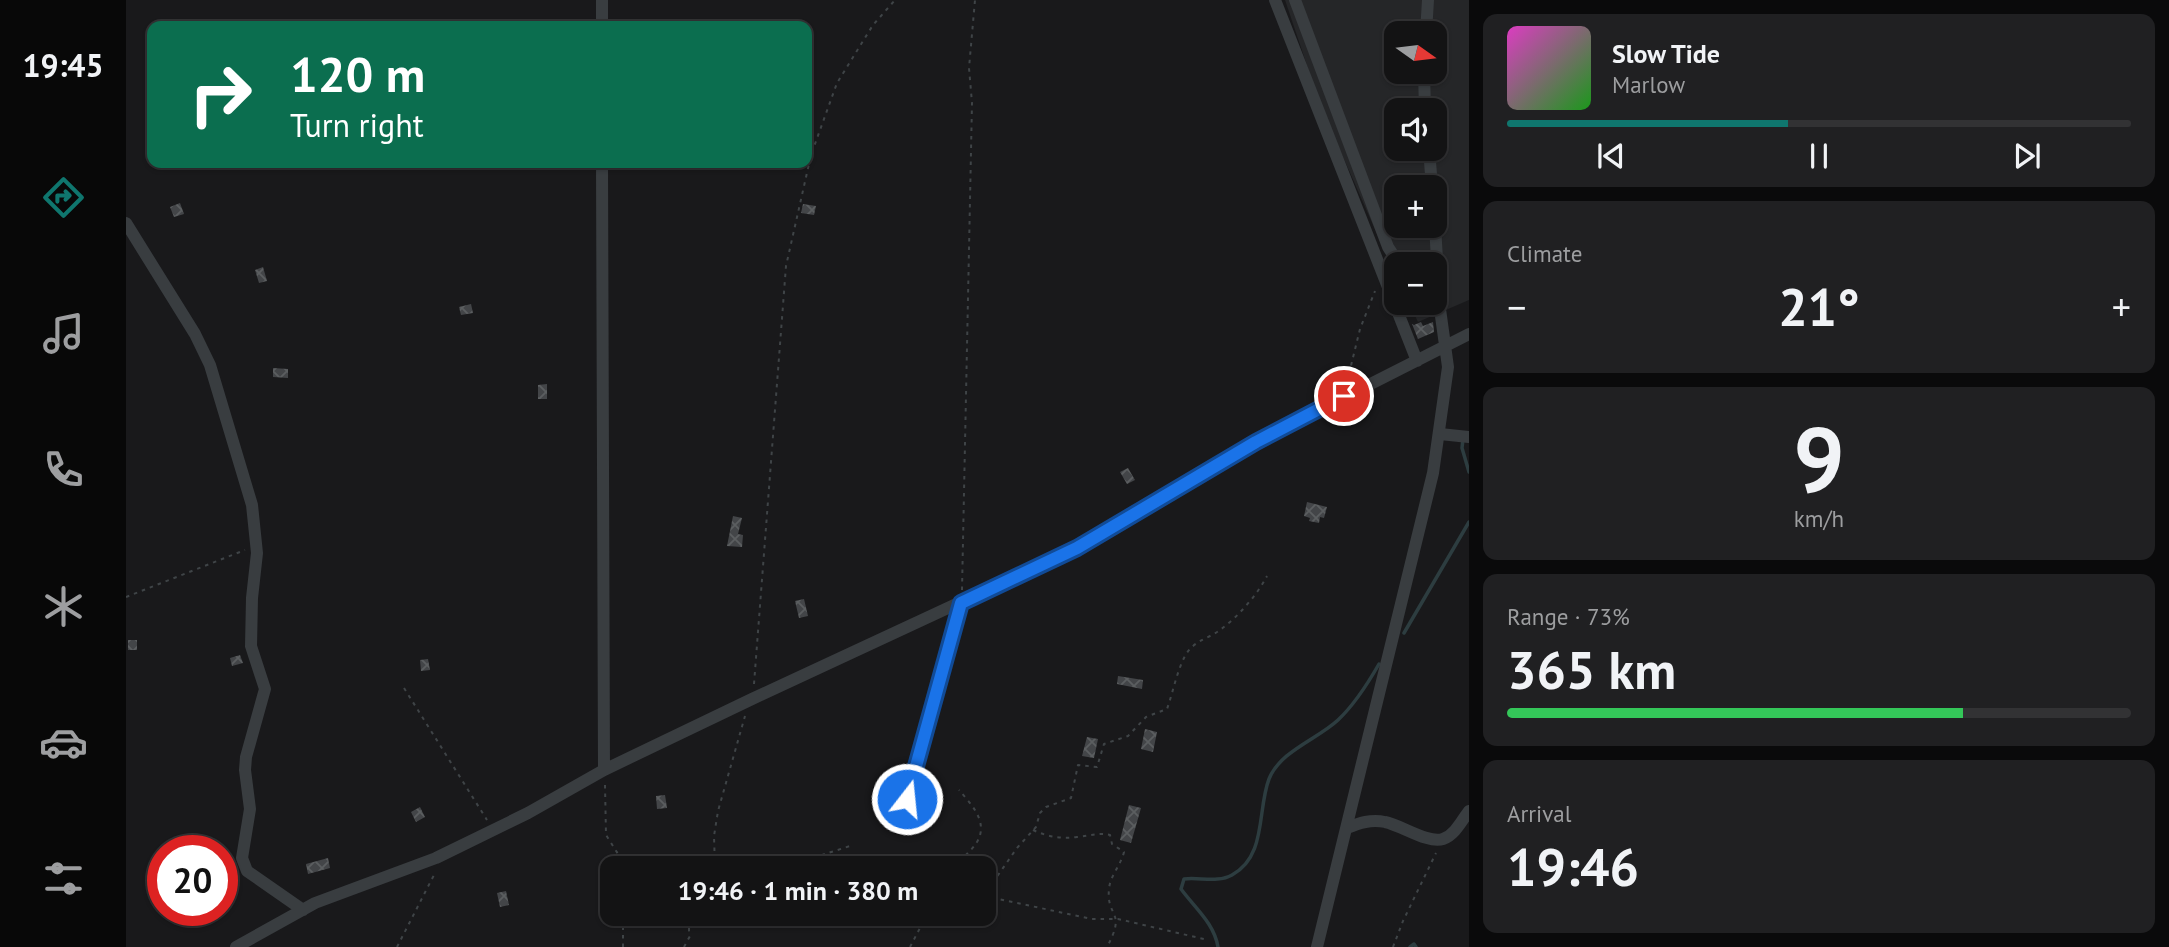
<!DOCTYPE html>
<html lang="en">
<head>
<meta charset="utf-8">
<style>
	:root { --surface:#131314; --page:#202022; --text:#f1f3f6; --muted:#9d9ea0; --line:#323234; --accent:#0f766e }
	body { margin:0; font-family:"PT Sans",sans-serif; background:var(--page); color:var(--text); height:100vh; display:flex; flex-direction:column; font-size:26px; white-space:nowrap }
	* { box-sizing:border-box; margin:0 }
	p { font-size:23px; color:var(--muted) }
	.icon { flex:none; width:38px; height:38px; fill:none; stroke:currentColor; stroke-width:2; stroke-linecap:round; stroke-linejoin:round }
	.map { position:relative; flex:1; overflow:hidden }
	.sheet { display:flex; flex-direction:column; gap:14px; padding:14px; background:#0a0a0b; width:700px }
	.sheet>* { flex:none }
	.banner { position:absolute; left:21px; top:21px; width:665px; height:147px; border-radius:14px; box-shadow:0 2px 5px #0004,0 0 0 2px var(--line); background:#0b6e4f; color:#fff; overflow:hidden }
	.needle { width:46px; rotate:104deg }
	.fabs { position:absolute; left:1258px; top:21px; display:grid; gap:14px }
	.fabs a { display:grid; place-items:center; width:63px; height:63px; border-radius:14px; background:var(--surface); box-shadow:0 2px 5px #0004,0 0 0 2px var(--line); font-size:35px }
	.speed { position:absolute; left:21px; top:835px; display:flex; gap:14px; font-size:35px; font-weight:700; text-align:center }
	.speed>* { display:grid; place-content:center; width:91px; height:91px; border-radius:50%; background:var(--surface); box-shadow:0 2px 5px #0004,0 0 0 2px var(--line); line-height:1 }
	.speed .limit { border:10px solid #d22; background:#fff; color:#111 }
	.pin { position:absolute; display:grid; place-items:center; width:60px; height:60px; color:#fff; margin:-30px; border:4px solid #fff; border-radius:50%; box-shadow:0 2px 7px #0007 }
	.me { position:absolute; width:77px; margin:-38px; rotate:16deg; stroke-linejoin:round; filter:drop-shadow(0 0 5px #0008) }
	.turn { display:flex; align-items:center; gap:24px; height:147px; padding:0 28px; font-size:32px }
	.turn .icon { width:91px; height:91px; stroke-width:2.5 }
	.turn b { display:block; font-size:49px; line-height:60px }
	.big { font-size:52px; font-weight:700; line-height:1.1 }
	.sheet .card { flex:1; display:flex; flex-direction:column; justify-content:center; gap:10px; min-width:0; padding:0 24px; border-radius:14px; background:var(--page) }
	.sheet .dial { align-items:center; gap:0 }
	.dial b { font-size:91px; line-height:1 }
	.song { display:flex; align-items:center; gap:21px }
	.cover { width:84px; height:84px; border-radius:10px; background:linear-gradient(135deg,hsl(310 70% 55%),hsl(120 70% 35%)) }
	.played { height:7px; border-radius:4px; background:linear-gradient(90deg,var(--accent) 45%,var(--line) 45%) }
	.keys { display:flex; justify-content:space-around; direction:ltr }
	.heat { display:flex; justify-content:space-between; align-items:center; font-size:38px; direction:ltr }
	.charge { height:10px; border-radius:5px; background:linear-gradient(90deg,#34c759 73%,var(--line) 0) }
	.trip { position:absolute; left:474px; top:856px; width:396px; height:70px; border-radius:14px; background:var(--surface); box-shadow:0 2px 5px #0004,0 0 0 2px var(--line); font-weight:700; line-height:70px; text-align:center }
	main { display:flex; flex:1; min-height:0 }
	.tab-bar { display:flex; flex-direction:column; width:126px; justify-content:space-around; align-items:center; background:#080808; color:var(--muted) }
	.tab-bar .icon { width:49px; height:49px }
	.tab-bar .current { color:var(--accent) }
	.tab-bar b { font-size:32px; color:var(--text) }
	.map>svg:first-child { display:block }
	.built { fill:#252628; fill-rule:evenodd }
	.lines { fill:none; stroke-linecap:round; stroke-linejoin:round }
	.stream { stroke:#2d3d40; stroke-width:3.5 }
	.building { fill:url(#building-cross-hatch) }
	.path { stroke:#3f4447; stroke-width:2; stroke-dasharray:3.5 5; stroke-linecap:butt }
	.minor { stroke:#393d40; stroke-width:12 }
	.route-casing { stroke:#114b97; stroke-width:18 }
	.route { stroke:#1a73e8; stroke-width:12 }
</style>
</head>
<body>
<main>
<nav class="tab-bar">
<b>19:45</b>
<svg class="icon current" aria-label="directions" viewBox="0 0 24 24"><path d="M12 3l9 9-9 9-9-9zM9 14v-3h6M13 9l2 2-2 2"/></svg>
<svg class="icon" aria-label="music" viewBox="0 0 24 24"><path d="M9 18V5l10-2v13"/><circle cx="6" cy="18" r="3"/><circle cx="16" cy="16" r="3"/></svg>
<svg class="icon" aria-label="phone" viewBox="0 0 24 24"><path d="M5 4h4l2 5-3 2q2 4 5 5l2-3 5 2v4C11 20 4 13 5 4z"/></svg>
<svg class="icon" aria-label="climate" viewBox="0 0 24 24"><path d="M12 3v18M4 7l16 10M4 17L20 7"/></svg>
<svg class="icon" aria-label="car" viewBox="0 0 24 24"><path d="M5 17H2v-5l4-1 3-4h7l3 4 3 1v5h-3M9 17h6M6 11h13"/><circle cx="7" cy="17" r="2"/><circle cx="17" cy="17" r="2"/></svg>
<svg class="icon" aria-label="filters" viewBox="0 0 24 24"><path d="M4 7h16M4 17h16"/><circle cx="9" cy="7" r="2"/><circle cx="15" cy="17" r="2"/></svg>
</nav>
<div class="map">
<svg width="1343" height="947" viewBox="0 0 1343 947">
	<defs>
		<pattern id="building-cross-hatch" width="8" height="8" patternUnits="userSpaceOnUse" patternTransform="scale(1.75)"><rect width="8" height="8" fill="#434548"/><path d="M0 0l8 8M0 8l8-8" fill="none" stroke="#5b5e60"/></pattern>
	</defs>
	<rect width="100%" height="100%" fill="#19191b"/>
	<!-- built -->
	<path class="built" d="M 1159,0 L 1343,0 L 1343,300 L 1292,322 L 1283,303 L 1309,303 L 1309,264 L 1270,264 L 1270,277 L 1195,107 ZM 1270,33 L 1309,33 L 1309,72 L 1270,72 ZM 1270,110 L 1309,110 L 1309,149 L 1270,149 ZM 1270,187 L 1309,187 L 1309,226 L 1270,226 Z"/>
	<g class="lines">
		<!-- stream -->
		<path class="stream" d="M 1337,439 L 1336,448 L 1343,472
			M 1278,633 L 1343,522
			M 1092,947 C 1088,923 1069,908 1055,889 L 1058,879 C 1073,877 1092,883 1106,875 C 1141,856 1131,810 1143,779 C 1154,751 1192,739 1212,720 C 1229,704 1241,685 1253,664
			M 1284,947 L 1288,944 L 1290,947"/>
	</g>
	<!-- building -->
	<path class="building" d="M 54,203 L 58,214 L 48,217 L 44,207 Z
		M 677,204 L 690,206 L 688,215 L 675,213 Z
		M 137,267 L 141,281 L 133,283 L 129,270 Z
		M 345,304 L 347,313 L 335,315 L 333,307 Z
		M 1295,322 L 1297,326 L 1307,322 L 1308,332 L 1292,339 L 1286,324 L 1288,325 Z
		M 147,368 L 162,369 L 162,378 L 147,377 Z
		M 421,384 L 421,399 L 412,399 L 412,385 Z
		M 1002,468 L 1009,480 L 1001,484 L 994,472 Z
		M 1181,502 L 1201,507 L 1198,518 L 1194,517 L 1193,523 L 1183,521 L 1184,518 L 1178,516 Z
		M 607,516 L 616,518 L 612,534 L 617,535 L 616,547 L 601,546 Z
		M 678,599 L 682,616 L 673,618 L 669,601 Z
		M 2,640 L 11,640 L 11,650 L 2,650 Z
		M 114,655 L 117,663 L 106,666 L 104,658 Z
		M 302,659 L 304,670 L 295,671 L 294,660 Z
		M 992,676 L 1017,680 L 1016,689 L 991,684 Z
		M 1019,729 L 1031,732 L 1027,752 L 1015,749 Z
		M 961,737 L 972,739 L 968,758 L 956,756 Z
		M 539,795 L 541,808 L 531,809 L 530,796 Z
		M 1003,805 L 1015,808 L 1005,843 L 994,840 Z
		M 294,807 L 299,817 L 290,822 L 285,812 Z
		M 202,858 L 204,868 L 182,874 L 180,864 Z
		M 380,891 L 383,905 L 374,907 L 371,893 Z"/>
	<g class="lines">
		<!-- path -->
		<path class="path" d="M 1221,382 L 1234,329 L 1249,291
			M 836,590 L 846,103 L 843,68 L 849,0
			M 0,597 L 119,550
			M 628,684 L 660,266 L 685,155 L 711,83 L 747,25 L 769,0
			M 278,688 L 361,820
			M 479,785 L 480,835 L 501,868
			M 907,830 C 922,837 935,839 951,837 C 964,836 972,832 984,835 L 986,844 L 998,852 C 995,865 984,876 983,889 C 980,918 1001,910 981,947
			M 589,868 L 588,836 L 592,811 L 619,716
			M 655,868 L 724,846
			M 828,868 C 835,858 845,852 851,842 C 863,822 845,804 833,790
			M 858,886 L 870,878 L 891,848 L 910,827 L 914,813 L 920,807 L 945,798 L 952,765 L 971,767 L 978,744 L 1002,736 L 1020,717 L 1041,709 C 1047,692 1051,671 1059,656 C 1068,640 1082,639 1094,630 C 1112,617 1131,595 1141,576
			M 858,896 L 966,919 L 992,919 L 1082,940
			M 271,947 L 309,873
			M 497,947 L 497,914
			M 558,947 L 564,936 C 561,925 565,921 571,914
			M 784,947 L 795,926 L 810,914
			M 1267,947 L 1277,921 L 1310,853"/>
		<!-- minor -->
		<path class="minor" d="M 476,0 L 476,26
			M 1149,0 L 1291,361
			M 1169,0 L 1262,247 L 1273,264
			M 1300,33 L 1302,0
			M 1298,72 L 1299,110
			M 1303,149 L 1306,187
			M 476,163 L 478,770
			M 0,223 L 69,334 L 84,365 L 126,505 L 131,553 L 126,598 L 125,646 L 139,689 L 120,757 L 119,770 L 124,809 L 116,858 L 121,871 L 177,910
			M 1314,434 L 1343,437
			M 781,799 L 835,603
			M 1221,828 C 1233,823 1245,819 1259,822 C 1275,825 1302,844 1317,839 C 1329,835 1336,820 1343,811
			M 110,947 L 189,903 L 310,858 L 402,813 L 478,770 L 626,699 L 951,548 L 1130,442 L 1343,334
			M 1191,947 L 1307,473 L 1322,367 L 1314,309 L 1309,226"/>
	</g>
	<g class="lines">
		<!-- route casing -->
		<g class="route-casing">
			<path id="route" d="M 781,799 L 835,603 L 951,548 L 1130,442 L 1218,396"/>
		</g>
		<!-- route -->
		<use href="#route" class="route"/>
	</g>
</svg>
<div class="fabs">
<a><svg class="needle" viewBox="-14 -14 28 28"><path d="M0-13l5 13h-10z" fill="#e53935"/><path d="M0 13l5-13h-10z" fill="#9d9ea0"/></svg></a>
<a><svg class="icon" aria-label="sound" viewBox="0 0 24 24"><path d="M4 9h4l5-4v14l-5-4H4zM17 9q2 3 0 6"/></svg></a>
<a>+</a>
<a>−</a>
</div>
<div class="speed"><div class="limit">20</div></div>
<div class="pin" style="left:1218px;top:396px;background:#d93025"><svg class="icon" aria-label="arrive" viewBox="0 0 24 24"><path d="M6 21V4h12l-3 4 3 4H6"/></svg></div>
<svg class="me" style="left:781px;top:799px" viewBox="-20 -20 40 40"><circle r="17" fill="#1a73e8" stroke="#fff" stroke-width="3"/><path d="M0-11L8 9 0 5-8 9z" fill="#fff"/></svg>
<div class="trip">19:46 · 1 min · 380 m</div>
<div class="banner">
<div class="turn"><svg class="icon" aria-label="right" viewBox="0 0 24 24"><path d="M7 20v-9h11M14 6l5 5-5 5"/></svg><div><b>120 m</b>Turn right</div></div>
</div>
</div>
<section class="sheet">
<div class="card">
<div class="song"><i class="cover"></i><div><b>Slow Tide</b><p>Marlow</p></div></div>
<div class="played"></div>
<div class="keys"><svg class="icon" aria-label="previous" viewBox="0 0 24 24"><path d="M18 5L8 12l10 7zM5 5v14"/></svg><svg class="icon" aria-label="pause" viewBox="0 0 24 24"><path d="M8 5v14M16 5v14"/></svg><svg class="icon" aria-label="next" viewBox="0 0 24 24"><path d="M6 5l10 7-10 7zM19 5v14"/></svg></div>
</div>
<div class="card"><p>Climate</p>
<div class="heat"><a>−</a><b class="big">21°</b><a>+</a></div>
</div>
<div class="card dial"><b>9</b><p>km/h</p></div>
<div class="card"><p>Range · 73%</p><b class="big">365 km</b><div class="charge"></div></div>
<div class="card"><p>Arrival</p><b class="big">19:46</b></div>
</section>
</main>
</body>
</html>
